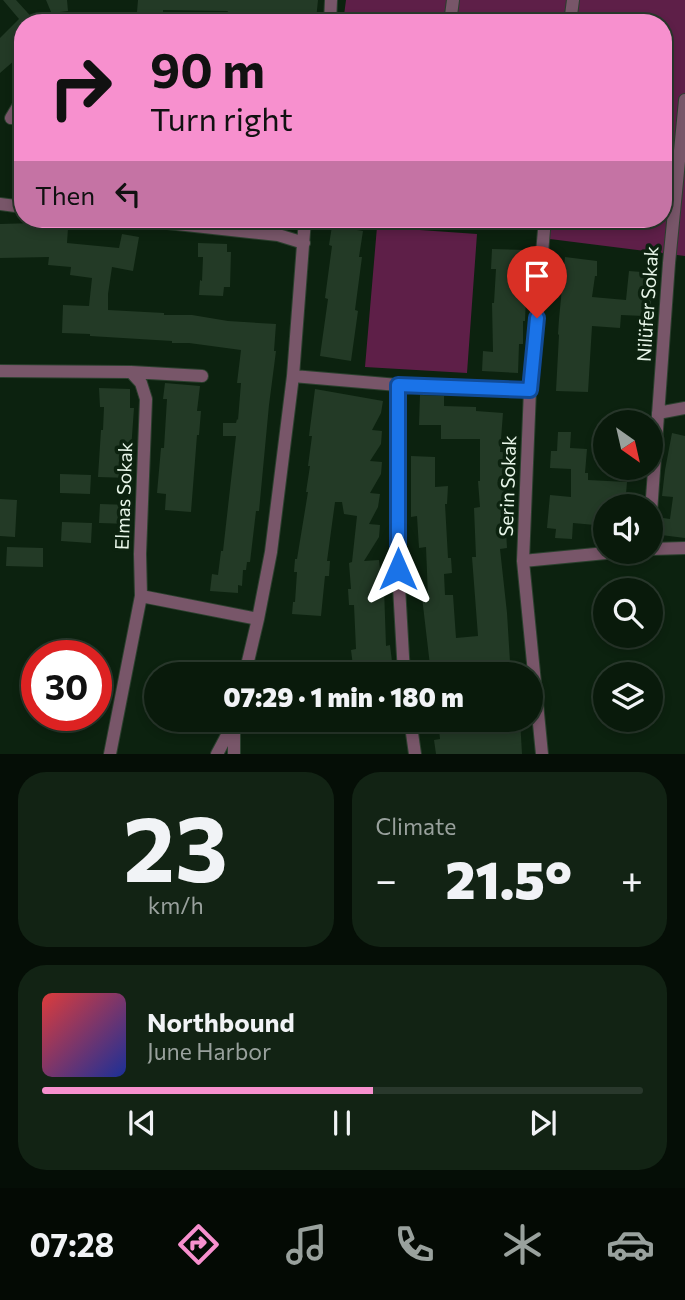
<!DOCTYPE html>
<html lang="en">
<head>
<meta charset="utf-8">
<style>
	:root { --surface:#091a0b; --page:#122314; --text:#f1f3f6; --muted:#99a19d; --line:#29382c; --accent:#f790ce }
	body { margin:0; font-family:Commissioner,sans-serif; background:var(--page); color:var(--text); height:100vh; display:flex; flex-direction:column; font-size:26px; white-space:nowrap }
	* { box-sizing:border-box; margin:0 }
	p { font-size:23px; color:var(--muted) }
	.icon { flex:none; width:38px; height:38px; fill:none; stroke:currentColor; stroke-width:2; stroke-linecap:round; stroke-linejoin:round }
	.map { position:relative; height:754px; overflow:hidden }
	.details { display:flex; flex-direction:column; gap:18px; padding:18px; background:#050e06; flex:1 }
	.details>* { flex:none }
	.hud { position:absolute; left:14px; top:14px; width:658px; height:214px; border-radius:28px; box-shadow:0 4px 10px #0003,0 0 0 2px var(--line); background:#f790ce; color:#111; overflow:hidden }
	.needle { width:46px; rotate:146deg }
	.fabs { position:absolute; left:593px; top:410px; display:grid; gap:14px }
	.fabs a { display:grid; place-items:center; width:70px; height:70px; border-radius:50%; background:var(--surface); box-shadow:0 4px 10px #0003,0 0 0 2px var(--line); font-size:35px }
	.speed { position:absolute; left:21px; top:640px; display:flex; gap:14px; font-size:35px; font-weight:700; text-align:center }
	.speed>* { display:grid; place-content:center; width:91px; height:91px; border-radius:50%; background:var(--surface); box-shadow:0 4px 10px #0003,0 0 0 2px var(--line); line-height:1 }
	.speed .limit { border:10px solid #d22; background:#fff; color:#111 }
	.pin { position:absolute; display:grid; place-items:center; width:60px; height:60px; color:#fff; margin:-72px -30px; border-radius:50% 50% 50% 0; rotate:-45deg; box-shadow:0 0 7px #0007 }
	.pin .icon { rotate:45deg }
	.me { position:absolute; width:77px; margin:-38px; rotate:0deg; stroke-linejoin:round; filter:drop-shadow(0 0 5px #0008) }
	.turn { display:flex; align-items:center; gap:24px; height:147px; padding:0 21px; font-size:32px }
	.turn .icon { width:91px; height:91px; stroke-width:2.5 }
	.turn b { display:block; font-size:49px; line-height:60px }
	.then { display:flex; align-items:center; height:66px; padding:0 21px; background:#0003; gap:14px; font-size:26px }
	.big { font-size:52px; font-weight:800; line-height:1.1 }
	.details .card { flex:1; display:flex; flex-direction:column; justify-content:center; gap:10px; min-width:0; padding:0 24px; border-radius:28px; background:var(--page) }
	.details .dial { align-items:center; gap:0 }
	.dial b { font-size:91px; line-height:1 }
	.song { display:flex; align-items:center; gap:21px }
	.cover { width:84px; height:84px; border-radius:10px; background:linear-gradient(135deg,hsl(0 70% 55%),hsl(230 70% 35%)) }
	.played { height:7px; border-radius:4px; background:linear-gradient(90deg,var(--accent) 55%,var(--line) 55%) }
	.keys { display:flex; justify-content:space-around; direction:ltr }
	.heat { display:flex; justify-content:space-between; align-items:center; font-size:38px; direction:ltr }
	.details .tiles { flex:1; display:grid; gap:18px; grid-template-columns:1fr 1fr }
	.card:last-child { grid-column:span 2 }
	.trip { position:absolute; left:144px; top:662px; width:399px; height:70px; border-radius:35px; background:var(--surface); box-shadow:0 4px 10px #0003,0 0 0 2px var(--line); font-weight:800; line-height:70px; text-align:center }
	.tab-bar { display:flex; height:112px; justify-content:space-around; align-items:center; background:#040a04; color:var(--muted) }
	.tab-bar .icon { width:49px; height:49px }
	.tab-bar .selected { color:var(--accent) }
	.tab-bar b { font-size:32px; color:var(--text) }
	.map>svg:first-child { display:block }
	.green { fill:#5e1f48 }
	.building { fill:#233a26 }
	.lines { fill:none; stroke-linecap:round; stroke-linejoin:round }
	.minor-casing { stroke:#2b402e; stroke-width:14 }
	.minor { stroke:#785669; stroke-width:12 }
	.route-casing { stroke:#114b97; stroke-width:18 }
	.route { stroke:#1a73e8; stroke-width:12 }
	.labels { text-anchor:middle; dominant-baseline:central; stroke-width:7; stroke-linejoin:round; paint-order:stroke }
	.street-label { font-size:19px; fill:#e8f6e9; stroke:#0c220f }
</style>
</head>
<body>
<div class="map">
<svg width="685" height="754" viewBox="0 0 685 754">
	<rect width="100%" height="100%" fill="#0c220f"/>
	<!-- green -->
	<path class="green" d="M 346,0 L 685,0 L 685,256 L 542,238 L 547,219 L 663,219 L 663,23 L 343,23 Z
		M 377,227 L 477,234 L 467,373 L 365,367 Z"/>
	<!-- building -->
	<path class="building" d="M 3,0 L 16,0 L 37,23 L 23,23 L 23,53 L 0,73 L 0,38 L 19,19 Z
		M 46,0 L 67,0 L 68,11 L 60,12 L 54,19 Z
		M 138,0 L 318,0 L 316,20 L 278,17 L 278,14 L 227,13 L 228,11 L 163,10 L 163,13 L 137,12 Z
		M 35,223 L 35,225 L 68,228 L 67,243 L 119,248 L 122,234 L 139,237 L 133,271 L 112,267 L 108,294 L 108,310 L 164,313 L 164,315 L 192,315 L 228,321 L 276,324 L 274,351 L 276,351 L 269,405 L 259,511 L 256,511 L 250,562 L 247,562 L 246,570 L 243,570 L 242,586 L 238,585 L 238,593 L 210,591 L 212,574 L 218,575 L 221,551 L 223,551 L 236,436 L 223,436 L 223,423 L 236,423 L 237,419 L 238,420 L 241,383 L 237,383 L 241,350 L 189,343 L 172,343 L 172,341 L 90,336 L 90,334 L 62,333 L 63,305 L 89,306 L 92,278 L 70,275 L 71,267 L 48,265 L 49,257 L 0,258 L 0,224 Z
		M 332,226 L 363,231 L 359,257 L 362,257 L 355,310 L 358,311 L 351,361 L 320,356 L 328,299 L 325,298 L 332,246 L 329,245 Z
		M 198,243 L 227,244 L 227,252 L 231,252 L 230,287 L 224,287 L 223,296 L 199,295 L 200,280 L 202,281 L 203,257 L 198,257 Z
		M 492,249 L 528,250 L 525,321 L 523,321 L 523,344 L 519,344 L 518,373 L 482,371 L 483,351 L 493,352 L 492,303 L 494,303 L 496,269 L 491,269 Z
		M 565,257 L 597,261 L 597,276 L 595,276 L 592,297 L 626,300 L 629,271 L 654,273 L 650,313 L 645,313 L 644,316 L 621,315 L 620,328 L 592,326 L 588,392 L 556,391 L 559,335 L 558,334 L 559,319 Z
		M 165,383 L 200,386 L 197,411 L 201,411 L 199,435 L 197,435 L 191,512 L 165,510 L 166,494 L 157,493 L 161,448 L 164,448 L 167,399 L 163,399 Z
		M 99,388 L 130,389 L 130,408 L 134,408 L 129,478 L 98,477 L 101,430 L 103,430 L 104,407 L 100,407 Z
		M 315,389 L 383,401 L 381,413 L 372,430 L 382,431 L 381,444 L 370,461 L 382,462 L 381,474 L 370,493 L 380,494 L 378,507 L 369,524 L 380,525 L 379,537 L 364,561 L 379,560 L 382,588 L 384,588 L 386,646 L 390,645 L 393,670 L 354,674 L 351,650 L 356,649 L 354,605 L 349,605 L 348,589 L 351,589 L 349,563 L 352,562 L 357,516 L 344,514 L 342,502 L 335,502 L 327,561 L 330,561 L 329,576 L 325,576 L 321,616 L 292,614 L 293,602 L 295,602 L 297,572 L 294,572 L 295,559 L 297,559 L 308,492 L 306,492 L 310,466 L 308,466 L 312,436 L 309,436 Z
		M 420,395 L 444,396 L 444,406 L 476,407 L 476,411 L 503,413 L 500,452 L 511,452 L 511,468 L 508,468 L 510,495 L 504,496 L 507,548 L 500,549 L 507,613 L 510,662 L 512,662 L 513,674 L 431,674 L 422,597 L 428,597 L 426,547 L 419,548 L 417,516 L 411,517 L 411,456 L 435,457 L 435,487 L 448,486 L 447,504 L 445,504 L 448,558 L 451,558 L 452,573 L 444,574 L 445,595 L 453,595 L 456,638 L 478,636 L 472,557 L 476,557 L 474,508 L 480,507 L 478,481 L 480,481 L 480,439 L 441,439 L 441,425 L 419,425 Z
		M 558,432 L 571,432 L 570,448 L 587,449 L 585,473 L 588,473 L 588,480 L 627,482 L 625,506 L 606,505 L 606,539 L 594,538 L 595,525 L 573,523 L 572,539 L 555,538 L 556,529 L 547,528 L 550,495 L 571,497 L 571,469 L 550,468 L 551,451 L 557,451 Z
		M 672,433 L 685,436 L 685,538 L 661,535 L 663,518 L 670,519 L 673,497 L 662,496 L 665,470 Z
		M 60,474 L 91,475 L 90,494 L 60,493 Z
		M 0,499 L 17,500 L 15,537 L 0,536 Z
		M 100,504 L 130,505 L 130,524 L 99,523 Z
		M 62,522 L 92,523 L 91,543 L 61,541 Z
		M 7,547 L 43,548 L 43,567 L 6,566 Z
		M 438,719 L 520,719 L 522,754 L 436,754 L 434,740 L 440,739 Z"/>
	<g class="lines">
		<!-- minor casing -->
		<g class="minor-casing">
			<path id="minor" d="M 330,23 L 331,0
				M 450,23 L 453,0
				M 570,23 L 573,0
				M 11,118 L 23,98
				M 0,204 L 23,207
				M 131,219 L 278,235 L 304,243
				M 0,371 L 131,372 L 202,376
				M 293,376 L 398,385 L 530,390
				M 398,385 L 398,569 L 404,674
				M 658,413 L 685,408
				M 651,512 L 669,263 L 685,100
				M 651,549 L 685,548
				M 523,561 L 627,551
				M 141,596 L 258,619
				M 245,674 L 258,619 L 271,552 L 293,376 L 305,219
				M 410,719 L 415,754
				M 234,726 L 234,754
				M 110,754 L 141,596 L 140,554 L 146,399 L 141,383 L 131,372
				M 217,754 L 234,722
				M 542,754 L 523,561 L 530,390 L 545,219"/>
		</g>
		<!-- minor -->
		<use href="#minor" class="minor"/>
	</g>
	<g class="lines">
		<!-- route casing -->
		<g class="route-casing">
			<path id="route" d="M 398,569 L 398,385 L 530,390 L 537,318"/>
		</g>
		<!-- route -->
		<use href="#route" class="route"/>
	</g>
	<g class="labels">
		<!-- street labels -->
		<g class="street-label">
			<text transform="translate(647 304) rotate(-86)">Nilüfer Sokak</text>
			<text transform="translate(507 486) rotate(-88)">Serin Sokak</text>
			<text transform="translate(123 496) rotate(-88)">Elmas Sokak</text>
		</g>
	</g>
</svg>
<div class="fabs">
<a><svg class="needle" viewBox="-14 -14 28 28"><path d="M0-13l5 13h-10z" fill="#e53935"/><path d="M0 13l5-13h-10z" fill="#99a19d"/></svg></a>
<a><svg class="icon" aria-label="sound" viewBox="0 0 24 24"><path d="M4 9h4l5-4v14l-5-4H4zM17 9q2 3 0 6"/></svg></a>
<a><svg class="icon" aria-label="search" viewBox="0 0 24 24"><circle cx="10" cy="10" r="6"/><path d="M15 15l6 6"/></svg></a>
<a><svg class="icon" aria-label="layers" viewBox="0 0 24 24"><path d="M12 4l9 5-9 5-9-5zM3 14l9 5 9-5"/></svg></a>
</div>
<div class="speed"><div class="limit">30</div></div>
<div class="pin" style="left:537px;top:318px;background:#d93025"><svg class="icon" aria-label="arrive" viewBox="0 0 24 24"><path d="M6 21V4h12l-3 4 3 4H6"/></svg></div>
<svg class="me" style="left:398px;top:569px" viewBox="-20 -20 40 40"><path d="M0-17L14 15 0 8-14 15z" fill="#1a73e8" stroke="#fff" stroke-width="4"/></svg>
<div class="trip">07:29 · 1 min · 180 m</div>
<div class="hud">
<div class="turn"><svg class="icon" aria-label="right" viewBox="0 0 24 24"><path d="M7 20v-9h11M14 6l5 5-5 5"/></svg><div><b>90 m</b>Turn right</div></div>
<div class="then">Then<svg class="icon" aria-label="left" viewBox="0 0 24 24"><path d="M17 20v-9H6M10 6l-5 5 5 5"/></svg></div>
</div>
</div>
<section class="details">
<div class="tiles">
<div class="card dial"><b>23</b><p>km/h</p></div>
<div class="card"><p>Climate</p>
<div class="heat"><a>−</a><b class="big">21.5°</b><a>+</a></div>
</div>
<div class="card">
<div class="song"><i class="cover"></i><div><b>Northbound</b><p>June Harbor</p></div></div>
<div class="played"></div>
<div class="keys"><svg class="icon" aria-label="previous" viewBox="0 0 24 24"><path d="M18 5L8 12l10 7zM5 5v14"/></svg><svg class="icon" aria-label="pause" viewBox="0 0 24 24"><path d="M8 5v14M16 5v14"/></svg><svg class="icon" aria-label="next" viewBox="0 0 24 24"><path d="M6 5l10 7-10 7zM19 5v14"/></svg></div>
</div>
</div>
</section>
<nav class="tab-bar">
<b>07:28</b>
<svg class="icon selected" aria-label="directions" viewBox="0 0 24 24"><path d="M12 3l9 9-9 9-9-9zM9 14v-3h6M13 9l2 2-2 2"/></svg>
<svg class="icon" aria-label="music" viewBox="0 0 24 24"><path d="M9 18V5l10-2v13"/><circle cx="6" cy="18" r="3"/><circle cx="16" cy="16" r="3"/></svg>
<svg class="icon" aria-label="phone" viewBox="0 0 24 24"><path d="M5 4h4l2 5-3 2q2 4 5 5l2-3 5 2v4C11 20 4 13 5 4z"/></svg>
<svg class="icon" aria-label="climate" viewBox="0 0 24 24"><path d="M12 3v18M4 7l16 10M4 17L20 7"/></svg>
<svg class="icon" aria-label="car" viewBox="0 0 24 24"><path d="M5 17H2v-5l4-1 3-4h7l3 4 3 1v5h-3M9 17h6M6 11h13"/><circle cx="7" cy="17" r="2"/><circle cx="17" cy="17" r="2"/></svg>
</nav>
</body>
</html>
